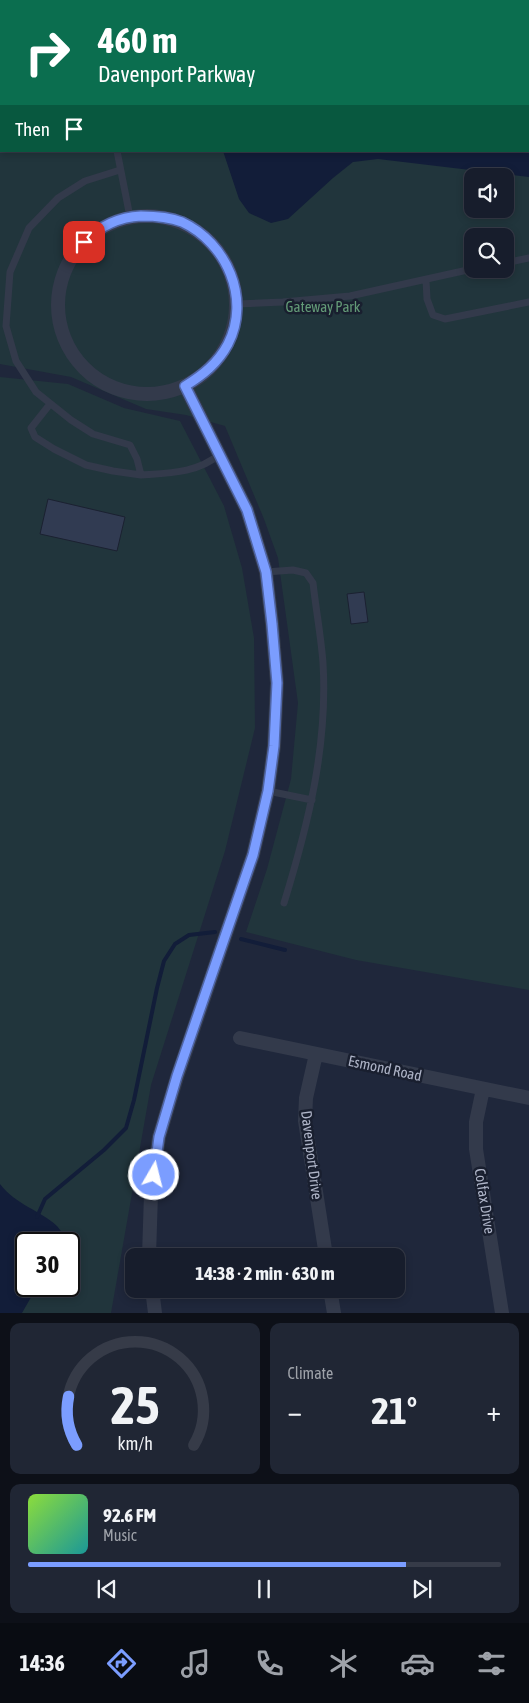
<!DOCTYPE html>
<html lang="en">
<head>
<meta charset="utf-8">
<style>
	:root { --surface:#171d2c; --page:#202634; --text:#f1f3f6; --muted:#9ea2a9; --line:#363b48; --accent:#7b9dff }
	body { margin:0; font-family:"Asap Condensed",sans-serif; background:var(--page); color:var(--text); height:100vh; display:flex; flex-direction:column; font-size:19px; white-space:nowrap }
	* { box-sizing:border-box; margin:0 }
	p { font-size:16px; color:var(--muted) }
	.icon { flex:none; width:28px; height:28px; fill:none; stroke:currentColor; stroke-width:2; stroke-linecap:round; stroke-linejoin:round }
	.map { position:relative; height:1313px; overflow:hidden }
	.side { display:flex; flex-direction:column; gap:10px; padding:10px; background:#0d1018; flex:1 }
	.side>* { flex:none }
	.hud { position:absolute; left:0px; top:0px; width:530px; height:152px; box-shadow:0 2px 8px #0003,0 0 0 1px var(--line); background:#0b6e4f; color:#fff; overflow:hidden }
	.buttons { position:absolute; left:464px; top:168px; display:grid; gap:10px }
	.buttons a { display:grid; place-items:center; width:50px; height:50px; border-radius:10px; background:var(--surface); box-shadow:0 2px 8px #0003,0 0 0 1px var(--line); font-size:25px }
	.speed { position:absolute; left:15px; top:1232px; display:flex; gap:10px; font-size:25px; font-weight:700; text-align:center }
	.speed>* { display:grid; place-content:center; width:65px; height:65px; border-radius:50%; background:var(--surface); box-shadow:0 2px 8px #0003,0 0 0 1px var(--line); line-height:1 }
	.speed .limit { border:2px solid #111; border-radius:8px; background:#fff; color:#111 }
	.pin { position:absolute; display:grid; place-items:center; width:42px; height:42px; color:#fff; margin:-21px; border-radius:10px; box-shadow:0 2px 8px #0006 }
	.me { position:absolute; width:55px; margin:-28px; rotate:8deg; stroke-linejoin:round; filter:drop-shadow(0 0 4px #0008) }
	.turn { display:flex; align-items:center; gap:18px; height:105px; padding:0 15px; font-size:22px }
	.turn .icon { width:65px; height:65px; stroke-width:2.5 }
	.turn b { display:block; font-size:35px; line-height:42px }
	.then { display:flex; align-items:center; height:48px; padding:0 15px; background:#0003; gap:10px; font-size:19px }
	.big { font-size:38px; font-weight:700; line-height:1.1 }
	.side .card { flex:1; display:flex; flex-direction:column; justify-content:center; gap:8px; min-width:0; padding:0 18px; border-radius:10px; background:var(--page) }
	.side .dial { align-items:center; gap:0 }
	.dial svg { height:130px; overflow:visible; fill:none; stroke:var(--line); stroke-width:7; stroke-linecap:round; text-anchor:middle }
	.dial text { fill:var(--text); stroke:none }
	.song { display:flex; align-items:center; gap:15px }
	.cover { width:60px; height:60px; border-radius:8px; background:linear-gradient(135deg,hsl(90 70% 55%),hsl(180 70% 35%)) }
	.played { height:5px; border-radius:2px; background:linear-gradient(90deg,var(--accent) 80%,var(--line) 80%) }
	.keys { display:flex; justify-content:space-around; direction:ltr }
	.heat { display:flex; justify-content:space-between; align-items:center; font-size:28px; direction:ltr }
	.side .tiles { flex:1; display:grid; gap:10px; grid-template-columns:1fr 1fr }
	.card:last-child { grid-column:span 2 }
	.trip { position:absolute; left:125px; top:1248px; width:280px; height:50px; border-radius:10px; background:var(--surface); box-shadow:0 2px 8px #0003,0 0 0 1px var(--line); font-weight:700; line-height:50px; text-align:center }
	.menu { display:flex; height:80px; justify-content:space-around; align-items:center; background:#090c12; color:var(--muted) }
	.menu .icon { width:35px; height:35px }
	.menu .active { color:var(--accent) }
	.menu b { font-size:22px; color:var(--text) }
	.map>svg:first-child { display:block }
	.green { fill:#21353c; fill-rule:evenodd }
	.water { fill:#121d39 }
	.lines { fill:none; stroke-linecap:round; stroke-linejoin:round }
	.stream { stroke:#121d39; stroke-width:4 }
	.building { fill:#313b52; stroke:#1b2131 }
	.lane { stroke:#333a4b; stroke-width:7 }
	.street { stroke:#333a4b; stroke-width:14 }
	.route-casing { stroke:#5066a6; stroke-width:12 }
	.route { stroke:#7b9dff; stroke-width:9 }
	.labels { text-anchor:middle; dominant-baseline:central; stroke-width:5; stroke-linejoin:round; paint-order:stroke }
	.park-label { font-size:15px; fill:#639a77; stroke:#191f2f }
	.street-label { font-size:15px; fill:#aeb4c7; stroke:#191f2f }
</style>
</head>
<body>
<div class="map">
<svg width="529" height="1313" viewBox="0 0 529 1313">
	<rect width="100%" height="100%" fill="#1f273b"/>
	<!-- green -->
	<path class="green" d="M 0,0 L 529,0 L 529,990 L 356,960 L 246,932 L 267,869 L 291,779 L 298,703 L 278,558 L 264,519 L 225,426 L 186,415 L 146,409 L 71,377 L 0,364 ZM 1,1 L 529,1 L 529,151 L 1,151 ZM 472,176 L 505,176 L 505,209 L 472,209 ZM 472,236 L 505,236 L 505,269 L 472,269 Z
		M 0,377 L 68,384 L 124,408 L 180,421 L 224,506 L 242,568 L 254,638 L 255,728 L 225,851 L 151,1085 L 111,1313 L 0,1313 ZM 26,1244 L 69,1244 L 69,1286 L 26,1286 Z"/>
	<!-- water -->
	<path class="water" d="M 176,0 L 529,0 L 529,177 L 378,159 L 353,162 L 333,178 L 288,219 L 271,223 L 249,213 L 239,199 L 223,151 L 529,151 L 529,1 Z
		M 0,1184 C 16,1205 40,1210 57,1226 C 62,1232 67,1239 71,1245 L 69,1255 L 69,1244 L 26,1244 L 26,1286 L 39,1286 L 34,1292 L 22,1313 L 0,1313 Z"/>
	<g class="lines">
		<!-- stream -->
		<path class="stream" d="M 241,939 L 285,950
			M 37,1217 L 45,1199 L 104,1150 L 126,1128 L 134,1100 L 157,988 L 164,961 L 175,944 L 189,935 L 215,932"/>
	</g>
	<!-- building -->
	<path class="building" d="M 48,499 L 125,517 L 117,551 L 40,534 Z
		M 364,592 L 368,622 L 351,624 L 347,594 Z"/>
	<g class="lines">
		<!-- lane -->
		<path class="lane" d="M 13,0 L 14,1
			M 51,1 L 53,0
			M 0,20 L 1,20
			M 117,151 L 130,217
			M 120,170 L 85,181 L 58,198 L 29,228 L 10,272 L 6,326 L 16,361 L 36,392 L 71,420 L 93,434 L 130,445 L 137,459 L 141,475 C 169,473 198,473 220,454
			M 505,263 L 529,258
			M 426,280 L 427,299 L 433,315 L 445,319 L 529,302
			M 237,304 L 283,302 L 350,296 L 472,269
			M 50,404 L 31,428 L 35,437 L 54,449 L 86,465 L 113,471 L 141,475
			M 266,572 L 293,570 L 306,573 L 313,583 C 316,610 321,636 323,663 C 328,746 308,825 284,903
			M 268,791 L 312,800"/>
		<!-- street -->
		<path class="street" d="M58 305a89 89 0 1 1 178 0a89 89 0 1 1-178 0Z
			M 240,1038 L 529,1098
			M 316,1054 L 306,1098 L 305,1121 L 326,1256
			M 483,1089 L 476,1122 L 476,1149 L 502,1313
			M 149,1256 L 151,1194 L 159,1137 L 177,1077 L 253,855 L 268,791 L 274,746 L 277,683 L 272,624 L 266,572 L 247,510 L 185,386
			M 152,1289 L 155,1313
			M 330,1289 L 334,1313"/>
	</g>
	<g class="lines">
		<!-- route casing -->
		<g class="route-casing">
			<path id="route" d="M 84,242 C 99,227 119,217 141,216 C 155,216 169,217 182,222 C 227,243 251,299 228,344 C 218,363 203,375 185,386 L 247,510 L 266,572 L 272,624 L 277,683 L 274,746 L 268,791 L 253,855 L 177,1076 L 159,1137 L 154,1175"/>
		</g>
		<!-- route -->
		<use href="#route" class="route"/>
	</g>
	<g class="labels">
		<!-- park labels -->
		<g class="park-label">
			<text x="323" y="306">Gateway Park</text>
		</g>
		<!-- street labels -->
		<g class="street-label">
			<text transform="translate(385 1068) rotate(12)">Esmond Road</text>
			<text transform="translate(312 1155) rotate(83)">Davenport Drive</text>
			<text transform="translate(485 1201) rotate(81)">Colfax Drive</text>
		</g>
	</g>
</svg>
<div class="buttons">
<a><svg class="icon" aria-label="sound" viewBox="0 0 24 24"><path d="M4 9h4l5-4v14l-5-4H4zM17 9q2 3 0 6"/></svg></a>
<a><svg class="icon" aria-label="search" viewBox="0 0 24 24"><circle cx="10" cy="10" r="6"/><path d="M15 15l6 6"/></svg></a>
</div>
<div class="speed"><div class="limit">30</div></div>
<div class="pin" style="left:84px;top:242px;background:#d93025"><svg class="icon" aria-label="arrive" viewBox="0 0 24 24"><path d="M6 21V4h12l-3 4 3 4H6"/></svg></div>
<svg class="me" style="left:154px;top:1175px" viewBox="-20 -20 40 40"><circle r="17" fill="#7b9dff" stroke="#fff" stroke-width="3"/><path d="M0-11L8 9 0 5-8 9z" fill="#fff"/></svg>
<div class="trip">14:38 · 2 min · 630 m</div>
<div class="hud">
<div class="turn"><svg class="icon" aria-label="right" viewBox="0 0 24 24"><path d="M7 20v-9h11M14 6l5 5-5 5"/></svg><div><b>460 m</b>Davenport Parkway</div></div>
<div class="then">Then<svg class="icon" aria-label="arrive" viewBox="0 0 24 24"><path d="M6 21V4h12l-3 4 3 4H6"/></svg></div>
</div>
</div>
<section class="side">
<div class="tiles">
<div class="card dial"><svg viewBox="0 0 100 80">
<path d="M14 69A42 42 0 1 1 86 69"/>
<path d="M14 69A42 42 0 0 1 9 39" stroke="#7b9dff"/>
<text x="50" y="56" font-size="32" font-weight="700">25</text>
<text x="50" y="72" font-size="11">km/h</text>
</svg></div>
<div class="card"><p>Climate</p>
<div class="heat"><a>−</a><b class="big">21°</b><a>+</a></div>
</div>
<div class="card">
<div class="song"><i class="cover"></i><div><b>92.6 FM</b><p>Music</p></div></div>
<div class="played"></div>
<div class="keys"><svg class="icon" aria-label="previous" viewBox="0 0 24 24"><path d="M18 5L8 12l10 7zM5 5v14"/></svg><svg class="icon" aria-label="pause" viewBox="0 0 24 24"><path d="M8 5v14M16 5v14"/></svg><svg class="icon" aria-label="next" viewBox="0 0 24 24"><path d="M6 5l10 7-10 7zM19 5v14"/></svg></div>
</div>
</div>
</section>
<nav class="menu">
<b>14:36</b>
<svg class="icon active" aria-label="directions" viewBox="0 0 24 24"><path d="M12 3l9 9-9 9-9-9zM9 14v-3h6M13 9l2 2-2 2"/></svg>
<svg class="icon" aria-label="music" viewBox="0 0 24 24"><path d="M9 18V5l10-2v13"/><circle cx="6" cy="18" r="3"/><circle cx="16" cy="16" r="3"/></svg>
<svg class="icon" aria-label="phone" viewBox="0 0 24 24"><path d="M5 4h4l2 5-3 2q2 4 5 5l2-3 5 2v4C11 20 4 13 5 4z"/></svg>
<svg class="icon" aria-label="climate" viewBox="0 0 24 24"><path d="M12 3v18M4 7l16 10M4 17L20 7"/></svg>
<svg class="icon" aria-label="car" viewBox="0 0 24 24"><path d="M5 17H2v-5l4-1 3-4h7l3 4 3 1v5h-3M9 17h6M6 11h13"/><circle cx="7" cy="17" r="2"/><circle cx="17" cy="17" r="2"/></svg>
<svg class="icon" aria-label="filters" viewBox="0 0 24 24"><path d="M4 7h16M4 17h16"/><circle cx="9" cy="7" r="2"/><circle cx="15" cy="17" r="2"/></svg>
</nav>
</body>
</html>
